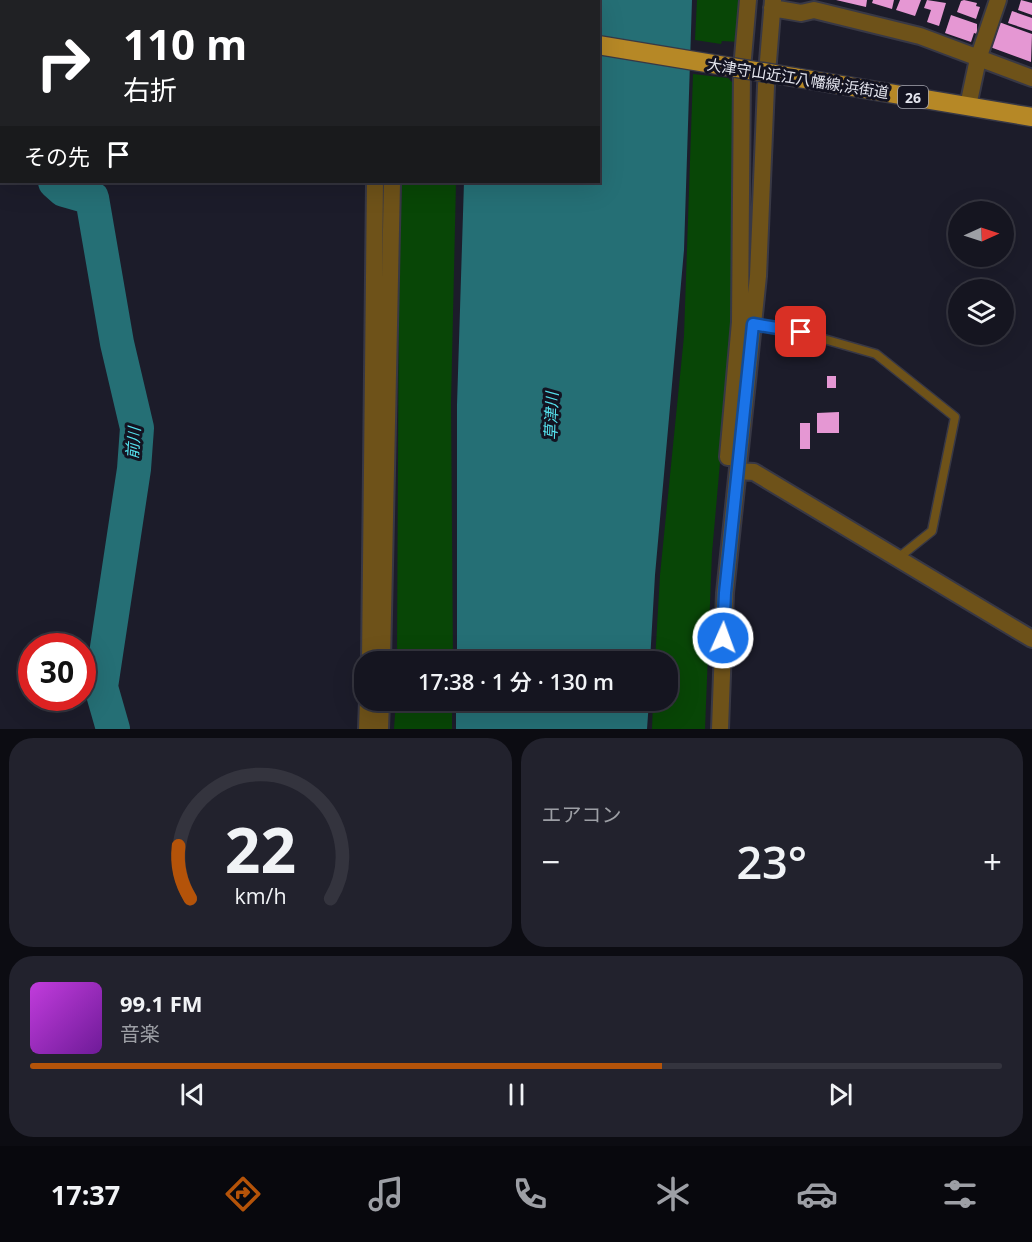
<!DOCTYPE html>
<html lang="ja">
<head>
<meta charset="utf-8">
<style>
	:root { --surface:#151520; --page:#22222d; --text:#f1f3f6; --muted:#9d9fa5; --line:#34343e; --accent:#b45309 }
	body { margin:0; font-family:"Open Sans","Noto Sans JP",sans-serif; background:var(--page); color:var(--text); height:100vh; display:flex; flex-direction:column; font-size:22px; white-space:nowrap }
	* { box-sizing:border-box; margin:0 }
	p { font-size:20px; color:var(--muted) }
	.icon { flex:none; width:33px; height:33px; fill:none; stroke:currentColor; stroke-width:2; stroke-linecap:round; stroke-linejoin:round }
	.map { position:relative; height:729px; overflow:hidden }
	.drawer { display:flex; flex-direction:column; gap:9px; padding:9px; background:#0c0c12; flex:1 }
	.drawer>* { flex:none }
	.guide { position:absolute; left:0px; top:0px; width:600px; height:183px; box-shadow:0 6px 24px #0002,0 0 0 2px var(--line); background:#202124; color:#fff; overflow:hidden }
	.needle { width:39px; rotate:87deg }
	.controls { position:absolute; left:948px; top:201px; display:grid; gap:12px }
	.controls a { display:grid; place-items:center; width:66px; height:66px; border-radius:50%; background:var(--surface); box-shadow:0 6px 24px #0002,0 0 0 2px var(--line); font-size:30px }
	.speed { position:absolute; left:18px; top:633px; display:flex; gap:12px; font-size:30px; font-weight:700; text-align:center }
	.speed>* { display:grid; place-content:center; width:78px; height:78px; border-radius:50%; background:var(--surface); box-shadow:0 6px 24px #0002,0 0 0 2px var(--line); line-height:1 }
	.speed .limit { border:9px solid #d22; background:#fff; color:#111 }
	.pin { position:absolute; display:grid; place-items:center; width:51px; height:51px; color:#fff; margin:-26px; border-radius:12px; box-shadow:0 3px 9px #0006 }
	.me { position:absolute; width:66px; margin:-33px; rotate:2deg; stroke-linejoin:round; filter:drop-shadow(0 0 4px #0008) }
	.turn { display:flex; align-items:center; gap:21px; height:126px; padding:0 24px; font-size:27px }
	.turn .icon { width:78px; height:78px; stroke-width:2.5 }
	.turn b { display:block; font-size:42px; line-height:51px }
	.then { display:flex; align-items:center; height:57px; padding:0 24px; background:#0003; gap:12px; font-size:22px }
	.big { font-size:45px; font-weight:600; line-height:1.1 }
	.drawer .widget { flex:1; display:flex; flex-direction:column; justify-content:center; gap:9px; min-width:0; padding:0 21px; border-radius:24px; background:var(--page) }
	.drawer .dial { align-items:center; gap:0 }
	.dial svg { height:156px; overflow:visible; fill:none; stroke:var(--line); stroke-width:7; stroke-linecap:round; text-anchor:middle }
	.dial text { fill:var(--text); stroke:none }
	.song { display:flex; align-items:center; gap:18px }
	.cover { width:72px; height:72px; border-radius:9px; background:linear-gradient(135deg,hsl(290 70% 55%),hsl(280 70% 35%)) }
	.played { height:6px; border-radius:3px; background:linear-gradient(90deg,var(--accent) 65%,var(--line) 65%) }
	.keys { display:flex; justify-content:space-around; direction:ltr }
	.heat { display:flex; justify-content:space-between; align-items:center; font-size:33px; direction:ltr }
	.drawer .tiles { flex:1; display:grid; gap:9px; grid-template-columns:1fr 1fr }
	.widget:last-child { grid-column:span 2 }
	.trip { position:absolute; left:354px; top:651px; width:324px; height:60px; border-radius:24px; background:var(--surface); box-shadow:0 6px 24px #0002,0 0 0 2px var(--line); font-weight:600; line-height:60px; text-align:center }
	.tabs { display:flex; height:96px; justify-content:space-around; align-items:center; background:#08080d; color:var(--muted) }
	.tabs .icon { width:42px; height:42px }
	.tabs .current { color:var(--accent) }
	.tabs b { font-size:27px; color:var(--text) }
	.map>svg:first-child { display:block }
	.green { fill:#084606 }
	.water { fill:#256f75 }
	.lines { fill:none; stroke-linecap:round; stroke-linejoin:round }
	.stream { stroke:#256f75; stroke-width:6 }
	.river { stroke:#256f75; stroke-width:34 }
	.building { fill:#e597d3 }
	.street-tunnel { stroke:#3a3a47; stroke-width:16; stroke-dasharray:16 8; stroke-linecap:butt }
	.lane-casing { stroke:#383845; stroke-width:11 }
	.street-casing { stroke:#383845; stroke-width:20 }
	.primary-casing { stroke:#383845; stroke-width:21 }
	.lane { stroke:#6e5219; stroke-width:8 }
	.street { stroke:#6e5219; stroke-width:16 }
	.primary { stroke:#b68826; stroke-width:18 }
	.primary-bridge-casing { stroke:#383845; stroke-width:21; stroke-linecap:butt }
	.primary-bridge { stroke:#b68826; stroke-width:18 }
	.route-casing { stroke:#114b97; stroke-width:15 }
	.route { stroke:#1a73e8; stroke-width:10 }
	.labels { text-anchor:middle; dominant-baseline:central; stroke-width:6; stroke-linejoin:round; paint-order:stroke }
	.shield { fill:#131321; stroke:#a5a5b0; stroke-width:1.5 }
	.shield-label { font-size:14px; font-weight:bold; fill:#e3e4ed }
	.street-label { font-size:15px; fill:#e3e4ed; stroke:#131321 }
	.water-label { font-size:16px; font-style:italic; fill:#56e2ee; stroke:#131321 }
</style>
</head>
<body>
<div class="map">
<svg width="1032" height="729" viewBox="0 0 1032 729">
	<rect width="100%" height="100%" fill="#1c1c2a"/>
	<!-- green -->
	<path class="green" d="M 697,0 L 743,0 L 740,42 L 722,41 L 721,44 L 695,40 Z
		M 693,74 L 728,78 L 735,85 L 732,199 L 735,293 L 712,553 L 705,729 L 652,729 L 653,701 L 668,700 L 668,662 L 655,661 L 660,575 L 684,336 Z
		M 402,182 L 456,182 L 451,403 L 453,661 L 397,661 L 399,265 Z
		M 396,701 L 452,701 L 452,729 L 394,729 Z"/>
	<!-- water -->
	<path class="water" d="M 468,0 L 692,0 L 684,250 L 655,575 L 650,661 L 457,662 L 457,405 L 464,182 L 598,182 L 598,2 Z
		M 456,701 L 649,701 L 647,729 L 456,729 Z"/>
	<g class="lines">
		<!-- stream -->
		<path class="stream" d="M 107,2 L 107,0
			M 92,198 L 93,182"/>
		<!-- river -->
		<path class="river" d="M 0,119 L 2,121
			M 55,182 L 64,190 L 92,198 L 117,343 L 137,428 L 134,469 L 101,687 L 113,729"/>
	</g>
	<!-- building -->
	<path class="building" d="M 836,0 L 867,0 L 866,7 Z
		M 873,0 L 894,0 L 892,9 L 872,3 Z
		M 900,0 L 921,0 L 915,16 L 896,10 Z
		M 927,0 L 946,3 L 939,26 L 927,22 L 931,10 L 924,8 Z
		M 964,0 L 977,3 L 976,6 L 980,7 L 976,19 L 957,12 L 961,1 Z
		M 1021,0 L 1032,3 L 1032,15 L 1018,10 Z
		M 1012,11 L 1032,18 L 1032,31 L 1008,23 Z
		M 951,15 L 977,24 L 977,34 L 974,33 L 971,42 L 945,33 Z
		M 999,22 L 1032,34 L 1031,62 L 990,47 Z
		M 827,376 L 836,376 L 836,388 L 827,388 Z
		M 839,412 L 839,433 L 817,433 L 817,413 Z
		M 800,423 L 810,423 L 810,449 L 800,449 Z"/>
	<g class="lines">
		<!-- street-tunnel -->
		<path class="street-tunnel" d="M 381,2 L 381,0"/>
		<!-- lane casing -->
		<g class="lane-casing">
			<path id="lane" d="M 753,324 L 782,327 L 876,354 L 955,417 L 932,531 L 898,558"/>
		</g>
		<!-- street casing -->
		<g class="street-casing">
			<path id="street" d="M 401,2 L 401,0
				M 772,8 L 801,13 L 814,10 L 920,36 L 1032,78
				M 968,106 L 978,59 L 998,0
				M 728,457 L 740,322 L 742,69 L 748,0
				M 738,471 L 754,472 L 1032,639
				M 370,662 L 375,182
				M 382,662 L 392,182
				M 367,729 L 368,700
				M 380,729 L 381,700
				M 720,729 L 725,593 L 758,276 L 766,86 L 773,0"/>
		</g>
		<!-- primary casing -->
		<g class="primary-casing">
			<path id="primary" d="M 314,0 L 324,2
				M 598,45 L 725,66
				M 793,77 L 1032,117"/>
		</g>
		<!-- lane -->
		<use href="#lane" class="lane"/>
		<!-- street -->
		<use href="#street" class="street"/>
		<!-- primary -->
		<use href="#primary" class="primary"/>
		<!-- primary-bridge casing -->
		<g class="primary-bridge-casing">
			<path id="primary-bridge" d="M 725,66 L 793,77"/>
		</g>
		<!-- primary-bridge -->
		<use href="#primary-bridge" class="primary-bridge"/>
	</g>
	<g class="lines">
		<!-- route casing -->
		<g class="route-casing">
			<path id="route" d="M 723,638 L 725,593 L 753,324 L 801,332"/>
		</g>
		<!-- route -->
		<use href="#route" class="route"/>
	</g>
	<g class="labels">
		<!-- shield labels -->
		<rect class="shield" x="898" y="86" width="30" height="22" rx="4.5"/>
		<g class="shield-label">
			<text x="913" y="97">26</text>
		</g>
		<!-- street labels -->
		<g class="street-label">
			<text transform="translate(798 78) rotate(9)">大津守山近江八幡線;浜街道</text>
		</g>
		<!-- water labels -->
		<g class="water-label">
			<text transform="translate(551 416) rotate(-88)">草津川</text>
			<text transform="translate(133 443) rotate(-86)">前川</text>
		</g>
	</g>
</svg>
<div class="controls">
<a><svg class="needle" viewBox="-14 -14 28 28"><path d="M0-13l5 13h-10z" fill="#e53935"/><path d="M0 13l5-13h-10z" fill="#9d9fa5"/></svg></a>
<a><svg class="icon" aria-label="layers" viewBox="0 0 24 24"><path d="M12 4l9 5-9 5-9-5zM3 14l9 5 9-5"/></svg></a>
</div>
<div class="speed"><div class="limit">30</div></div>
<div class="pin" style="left:801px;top:332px;background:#d93025"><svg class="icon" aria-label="arrive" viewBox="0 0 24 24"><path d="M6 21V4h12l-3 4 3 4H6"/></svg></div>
<svg class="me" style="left:723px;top:638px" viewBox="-20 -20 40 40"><circle r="17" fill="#1a73e8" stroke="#fff" stroke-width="3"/><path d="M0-11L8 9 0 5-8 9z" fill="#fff"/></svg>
<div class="trip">17:38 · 1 分 · 130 m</div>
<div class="guide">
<div class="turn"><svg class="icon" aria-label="right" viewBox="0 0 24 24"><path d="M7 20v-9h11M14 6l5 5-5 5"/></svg><div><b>110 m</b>右折</div></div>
<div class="then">その先<svg class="icon" aria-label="arrive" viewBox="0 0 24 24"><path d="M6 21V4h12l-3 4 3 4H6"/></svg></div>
</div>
</div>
<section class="drawer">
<div class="tiles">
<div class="widget dial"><svg viewBox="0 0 100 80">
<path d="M14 69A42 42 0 1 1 86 69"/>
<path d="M14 69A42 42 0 0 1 8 42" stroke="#b45309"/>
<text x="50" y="56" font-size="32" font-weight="700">22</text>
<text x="50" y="72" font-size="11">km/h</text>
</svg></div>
<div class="widget"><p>エアコン</p>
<div class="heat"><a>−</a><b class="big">23°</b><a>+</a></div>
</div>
<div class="widget">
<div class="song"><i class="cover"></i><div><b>99.1 FM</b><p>音楽</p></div></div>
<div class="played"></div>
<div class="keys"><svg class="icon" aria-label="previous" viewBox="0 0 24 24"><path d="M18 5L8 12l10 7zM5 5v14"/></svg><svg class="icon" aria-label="pause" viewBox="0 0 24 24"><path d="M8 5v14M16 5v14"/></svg><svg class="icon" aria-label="next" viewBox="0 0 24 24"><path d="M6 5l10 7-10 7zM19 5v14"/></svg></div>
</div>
</div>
</section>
<nav class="tabs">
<b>17:37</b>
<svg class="icon current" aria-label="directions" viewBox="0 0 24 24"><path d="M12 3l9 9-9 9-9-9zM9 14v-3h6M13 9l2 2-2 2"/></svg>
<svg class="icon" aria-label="music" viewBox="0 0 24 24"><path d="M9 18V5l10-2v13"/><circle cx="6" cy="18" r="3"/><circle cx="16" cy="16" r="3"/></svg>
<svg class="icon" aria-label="phone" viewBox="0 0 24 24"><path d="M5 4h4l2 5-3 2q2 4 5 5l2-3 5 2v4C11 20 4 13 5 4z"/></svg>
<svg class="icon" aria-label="climate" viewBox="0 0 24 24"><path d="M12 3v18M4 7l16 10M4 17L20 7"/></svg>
<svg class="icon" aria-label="car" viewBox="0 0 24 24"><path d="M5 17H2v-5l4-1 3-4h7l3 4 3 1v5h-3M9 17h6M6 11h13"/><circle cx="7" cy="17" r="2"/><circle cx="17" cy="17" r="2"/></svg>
<svg class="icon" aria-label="filters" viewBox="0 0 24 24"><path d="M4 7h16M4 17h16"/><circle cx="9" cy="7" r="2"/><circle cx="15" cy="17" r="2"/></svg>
</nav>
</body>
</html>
